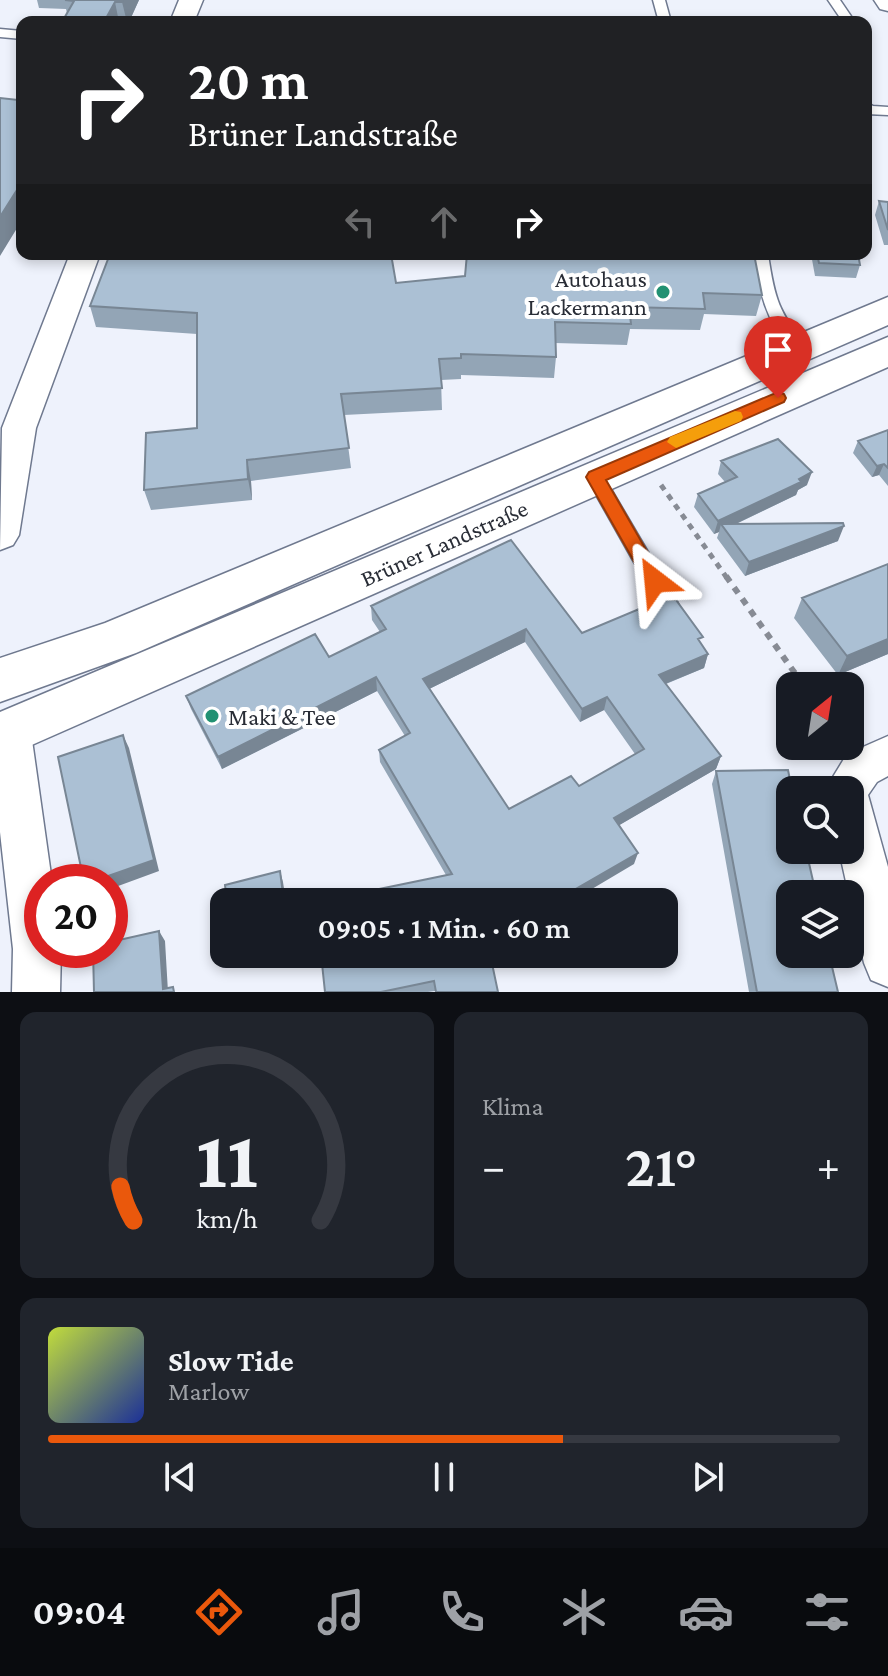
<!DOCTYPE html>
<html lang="de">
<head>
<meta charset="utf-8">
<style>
	:root { --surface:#171b24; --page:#20242c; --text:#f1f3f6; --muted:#9ea1a6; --line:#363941; --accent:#ea580c }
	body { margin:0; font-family:"Crimson Pro",serif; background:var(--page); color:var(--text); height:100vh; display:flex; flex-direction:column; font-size:30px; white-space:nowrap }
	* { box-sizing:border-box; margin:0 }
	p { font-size:26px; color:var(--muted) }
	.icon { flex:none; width:44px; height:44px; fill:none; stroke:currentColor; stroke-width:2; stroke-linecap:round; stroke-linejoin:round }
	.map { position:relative; height:992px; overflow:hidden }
	.details { display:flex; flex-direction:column; gap:20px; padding:20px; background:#0d0f14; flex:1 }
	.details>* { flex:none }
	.hud { position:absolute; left:16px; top:16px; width:856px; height:244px; border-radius:16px; box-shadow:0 4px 12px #0003; background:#202124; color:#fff; overflow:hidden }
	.needle { width:52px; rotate:30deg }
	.tools { position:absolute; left:776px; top:672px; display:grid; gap:16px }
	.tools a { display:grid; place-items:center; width:88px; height:88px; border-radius:16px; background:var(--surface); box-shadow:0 4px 12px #0003; font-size:40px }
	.speed { position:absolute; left:24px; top:864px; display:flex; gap:16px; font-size:40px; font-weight:700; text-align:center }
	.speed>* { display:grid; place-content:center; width:104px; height:104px; border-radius:50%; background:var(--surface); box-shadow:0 4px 12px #0003; line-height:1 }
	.speed .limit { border:12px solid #d22; background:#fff; color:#111 }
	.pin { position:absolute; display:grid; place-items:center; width:68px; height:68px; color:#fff; margin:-82px -34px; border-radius:50% 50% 50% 0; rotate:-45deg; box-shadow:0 0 8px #0007 }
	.pin .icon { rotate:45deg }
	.me { position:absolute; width:88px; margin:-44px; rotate:331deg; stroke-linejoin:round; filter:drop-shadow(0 0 6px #0008) }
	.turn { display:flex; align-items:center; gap:28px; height:168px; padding:0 40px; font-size:36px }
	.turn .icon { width:104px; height:104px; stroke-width:2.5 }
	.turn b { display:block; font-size:56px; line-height:68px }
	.lanes { display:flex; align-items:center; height:76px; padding:0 40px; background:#0003; justify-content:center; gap:40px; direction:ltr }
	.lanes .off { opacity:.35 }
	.big { font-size:60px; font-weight:600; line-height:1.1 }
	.details .widget { flex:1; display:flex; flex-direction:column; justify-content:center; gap:12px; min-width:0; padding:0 28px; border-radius:16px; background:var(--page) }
	.details .dial { align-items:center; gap:0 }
	.dial svg { height:208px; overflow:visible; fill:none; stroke:var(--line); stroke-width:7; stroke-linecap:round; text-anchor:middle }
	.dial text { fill:var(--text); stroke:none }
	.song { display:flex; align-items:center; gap:24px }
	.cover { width:96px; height:96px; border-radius:12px; background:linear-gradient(135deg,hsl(70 70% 55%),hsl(230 70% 35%)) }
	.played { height:8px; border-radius:4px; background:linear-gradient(90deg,var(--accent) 65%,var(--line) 65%) }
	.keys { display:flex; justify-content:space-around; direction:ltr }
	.heat { display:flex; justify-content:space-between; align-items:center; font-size:44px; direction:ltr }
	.details .tiles { flex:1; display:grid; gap:20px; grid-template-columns:1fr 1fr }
	.widget:last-child { grid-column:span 2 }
	.trip { position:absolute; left:210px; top:888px; width:468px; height:80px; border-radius:16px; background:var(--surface); box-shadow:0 4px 12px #0003; font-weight:600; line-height:80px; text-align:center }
	.tab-bar { display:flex; height:128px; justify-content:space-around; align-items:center; background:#090b0e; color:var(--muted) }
	.tab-bar .icon { width:56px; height:56px }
	.tab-bar .active { color:var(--accent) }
	.tab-bar b { font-size:36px; color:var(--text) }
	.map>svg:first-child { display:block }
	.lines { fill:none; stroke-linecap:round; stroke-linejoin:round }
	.service-casing { stroke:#6f798f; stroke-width:3 }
	.minor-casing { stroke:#6f798f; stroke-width:3 }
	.secondary-casing { stroke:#6f798f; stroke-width:3 }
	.path-far1 { stroke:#878b94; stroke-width:5; stroke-dasharray:6 6; stroke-linecap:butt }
	.path { stroke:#878b94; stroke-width:6; stroke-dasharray:7 7; stroke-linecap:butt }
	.service { fill:#fff; fill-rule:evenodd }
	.minor { fill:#fff; fill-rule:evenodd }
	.secondary { fill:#fff; fill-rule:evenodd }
	.wall { fill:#93a5b6; fill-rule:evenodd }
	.shaded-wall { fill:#788694 }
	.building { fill:#abc0d4; stroke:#788694; stroke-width:2; fill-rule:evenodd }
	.route { fill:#ea580c; stroke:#983908; stroke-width:2 }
	.slow { fill:#f59e0b }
	.poi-dot { fill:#219172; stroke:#fff; stroke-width:3 }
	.labels { text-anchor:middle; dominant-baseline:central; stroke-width:8; stroke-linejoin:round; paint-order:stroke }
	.poi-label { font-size:24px; fill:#292d36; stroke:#fff; text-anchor:end }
	.street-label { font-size:24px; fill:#292d36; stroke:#fff }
</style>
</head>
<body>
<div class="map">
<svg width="888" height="992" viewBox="0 0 888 992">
	<rect width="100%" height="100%" fill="#eef2fc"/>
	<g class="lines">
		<!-- service casing -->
		<g class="service-casing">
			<path id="service" d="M 653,0 L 665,0 L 671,22 L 659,22 Z
				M 828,0 L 840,0 L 855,22 L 843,22 Z
				M 0,29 L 22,31 L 22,39 L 0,37 Z
				M 866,102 L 873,106 L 888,107 L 888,115 L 866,114 Z
				M 754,254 L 768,254 C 775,302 779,309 805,348 L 803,352 L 791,352 C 767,321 759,293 754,254 Z
				M 595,470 L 601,472 L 675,598 L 678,604 L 675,610 L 668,612 L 661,610 L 586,477 Z"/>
		</g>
		<!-- minor casing -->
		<g class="minor-casing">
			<path id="minor" d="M 179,0 L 203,0 L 194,22 L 170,22 Z
				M 874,0 L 888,0 L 888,11 L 880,9 Z
				M 70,254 L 100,254 L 36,428 L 19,535 L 13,545 L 0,550 L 2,428 Z
				M 10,714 L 25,720 L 31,733 L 52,882 L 42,882 L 42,950 L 61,950 L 60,992 L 12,992 L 13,949 L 0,832 L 0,718 Z
				M 888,736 L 888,776 L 877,782 L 868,795 L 888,867 L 888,987 L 871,980 L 864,963 L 839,850 L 850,850 L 850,790 L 825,790 L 847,754 Z"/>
		</g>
		<!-- secondary casing -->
		<g class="secondary-casing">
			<path id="secondary" d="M 888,297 L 888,325 L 136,653 L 0,702 L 0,658 L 105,623 Z
				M 888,337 L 888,367 L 0,759 L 0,712 Z"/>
		</g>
		<!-- path-far1 -->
		<path class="path-far1" d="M 661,485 L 727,578"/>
		<!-- path -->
		<path class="path" d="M 726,576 L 804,686"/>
		<!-- service -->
		<use href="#service" class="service"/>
		<!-- minor -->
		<use href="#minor" class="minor"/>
		<!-- secondary -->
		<use href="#secondary" class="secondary"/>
	</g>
	<!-- wall -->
	<path class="wall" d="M 37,0 L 139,0 L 129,22 L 62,22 L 67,13 L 66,9 L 39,8 Z
		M 879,201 L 888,202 L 888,245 L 884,245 L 875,215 Z
		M 811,254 L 858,254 L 860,265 L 856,278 L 815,276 Z
		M 396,283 L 762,295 L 756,316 L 704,314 L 700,330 L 630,329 L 627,345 L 555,343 L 556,357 L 554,378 L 461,375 L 461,379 L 441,380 L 442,410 L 344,415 L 351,468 L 251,481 L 252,500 L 151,510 L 144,490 L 197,428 L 197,334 L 96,327 L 90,306 Z
		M 888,430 L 888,486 L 879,475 L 872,477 L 853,453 L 858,441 Z
		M 721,461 L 807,485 L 798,490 L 796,495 L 736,524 L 838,541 L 745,576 L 717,538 L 719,532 L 714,534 L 694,507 L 698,494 L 725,482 L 718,474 Z
		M 802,598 L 888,654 L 838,675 L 794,618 Z
		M 371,606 L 582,633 L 701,643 L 708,654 L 704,668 L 666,684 L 721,756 L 716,769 L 619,825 L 634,864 L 446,875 L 380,762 L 379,750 L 405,736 L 377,691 L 222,769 L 191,709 L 186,696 L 329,657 L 380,632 L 372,620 ZM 525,642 L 580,722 L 604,710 L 635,754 L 579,786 L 509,809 L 429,689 Z
		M 716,771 L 838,992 L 749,992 L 712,784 Z
		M 321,954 L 498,992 L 435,992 L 435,991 L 428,992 L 325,992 Z"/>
	<!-- shaded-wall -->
	<path class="shaded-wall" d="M 123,0 L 139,0 L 129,22 L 127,22 L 122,2 Z
		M 115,2 L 119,22 L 104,22 Z
		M 22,182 L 22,220 L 0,256 L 0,217 Z
		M 247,460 L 251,481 L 252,500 L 248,479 Z
		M 884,464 L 879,475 L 872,477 L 877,466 Z
		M 812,472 L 807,485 L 798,490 L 796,495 L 725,529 L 721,524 L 719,532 L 714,534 L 718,521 Z
		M 844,526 L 838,541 L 745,576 L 749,562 Z
		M 526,629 L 525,642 L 423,692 L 423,679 Z
		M 888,639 L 888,654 L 838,675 L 847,656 Z
		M 708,654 L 704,668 L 655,688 L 659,675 Z
		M 376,677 L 377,691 L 222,769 L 218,757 Z
		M 607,697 L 604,710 L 580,722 L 582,709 Z
		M 123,735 L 129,748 L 159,871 L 110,889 L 110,882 L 91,882 Z
		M 721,756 L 716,769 L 611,830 L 614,818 Z
		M 638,853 L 634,864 L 570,902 L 553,902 Z
		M 280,871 L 283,882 L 286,902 L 284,902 Z
		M 159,931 L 165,941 L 168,992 L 163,989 Z
		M 291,954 L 313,954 L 292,958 Z"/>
	<!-- building -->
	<path class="building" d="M 65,0 L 123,0 L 122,2 L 115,2 L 104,22 L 62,22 L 74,1 Z
		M 22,93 L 22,182 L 0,217 L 0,98 L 18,100 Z
		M 879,201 L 888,202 L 888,230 Z
		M 110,254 L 391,254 L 396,283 L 465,276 L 467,254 L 754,254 L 762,295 L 703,293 L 705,309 L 629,307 L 631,324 L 555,322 L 556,357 L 461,354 L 461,358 L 439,359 L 442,388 L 341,394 L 349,448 L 247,460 L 248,479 L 144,490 L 146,433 L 197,428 L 197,313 L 90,306 Z
		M 817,254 L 858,254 L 860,265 L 819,263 Z
		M 888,430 L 888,468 L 884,464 L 877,466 L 858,441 Z
		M 778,439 L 812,472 L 799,479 L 801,482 L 718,521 L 698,494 L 737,477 L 721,461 Z
		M 843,523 L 844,526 L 749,562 L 721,524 Z
		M 511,540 L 582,633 L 663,599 L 676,600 L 703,637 L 698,639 L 708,654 L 659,675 L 721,756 L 614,818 L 638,853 L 553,902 L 316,902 L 452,874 L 379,750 L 410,733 L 376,677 L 218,757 L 186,696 L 315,634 L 329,657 L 386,629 L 371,606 ZM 526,629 L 582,709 L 607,697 L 644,749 L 579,786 L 571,776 L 509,809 L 423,679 Z
		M 888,564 L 888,639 L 847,656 L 802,598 Z
		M 123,735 L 154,860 L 91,882 L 84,882 L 58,757 Z
		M 788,770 L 792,790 L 790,790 L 790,850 L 806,850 L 816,894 L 790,894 L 790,954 L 829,954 L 838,992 L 757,992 L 716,771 Z
		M 280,871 L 284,902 L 227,902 L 225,885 Z
		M 159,931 L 163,989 L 173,987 L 174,992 L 94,992 L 93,950 L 110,950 L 110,942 Z
		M 321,954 L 490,954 L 498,992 L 436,992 L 434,981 L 381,992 L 325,992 Z"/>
	<!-- route -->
	<path class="route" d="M 778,392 L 784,394 L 786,398 L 784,402 L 606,480 L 664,581 L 661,586 L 648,586 L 586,477 L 589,472 Z"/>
	<!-- slow -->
	<path class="slow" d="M 735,411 L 741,412 L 743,417 L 741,421 L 676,448 L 667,442 L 670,437 Z"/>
	<!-- markers -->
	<g class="poi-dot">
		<circle cx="663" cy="292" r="8"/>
		<circle cx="212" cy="716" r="8"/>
	</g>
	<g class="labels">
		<!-- poi labels -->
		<g class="poi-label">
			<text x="647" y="278">Autohaus<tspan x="647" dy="28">Lackermann</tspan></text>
			<text x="228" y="716" text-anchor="start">Maki &amp; Tee</text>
		</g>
		<!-- street labels -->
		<g class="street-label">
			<text transform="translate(444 543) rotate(-24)">Brüner Landstraße</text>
		</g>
	</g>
</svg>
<div class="tools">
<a><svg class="needle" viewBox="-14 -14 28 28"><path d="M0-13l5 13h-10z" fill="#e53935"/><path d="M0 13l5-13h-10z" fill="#9ea1a6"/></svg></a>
<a><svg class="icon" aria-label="search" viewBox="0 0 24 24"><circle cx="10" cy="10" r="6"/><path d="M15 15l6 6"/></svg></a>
<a><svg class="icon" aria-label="layers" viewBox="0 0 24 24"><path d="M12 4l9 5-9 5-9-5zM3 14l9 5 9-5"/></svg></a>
</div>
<div class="speed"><div class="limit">20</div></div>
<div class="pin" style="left:778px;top:398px;background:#d93025"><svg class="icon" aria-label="arrive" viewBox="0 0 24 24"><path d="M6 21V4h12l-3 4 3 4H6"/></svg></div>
<svg class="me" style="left:655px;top:581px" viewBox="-20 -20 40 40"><path d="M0-17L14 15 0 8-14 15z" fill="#ea580c" stroke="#fff" stroke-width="4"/></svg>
<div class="trip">09:05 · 1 Min. · 60 m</div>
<div class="hud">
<div class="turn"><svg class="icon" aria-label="right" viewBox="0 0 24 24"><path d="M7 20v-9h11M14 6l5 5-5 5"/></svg><div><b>20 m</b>Brüner Landstraße</div></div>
<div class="lanes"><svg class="icon off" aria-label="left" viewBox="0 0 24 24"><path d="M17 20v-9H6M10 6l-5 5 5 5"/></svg><svg class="icon off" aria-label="ahead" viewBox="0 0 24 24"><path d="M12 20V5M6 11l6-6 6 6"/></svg><svg class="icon" aria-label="right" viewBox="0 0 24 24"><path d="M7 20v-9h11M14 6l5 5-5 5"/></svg></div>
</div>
</div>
<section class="details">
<div class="tiles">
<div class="widget dial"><svg viewBox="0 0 100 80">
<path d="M14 69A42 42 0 1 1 86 69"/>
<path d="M14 69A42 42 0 0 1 9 56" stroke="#ea580c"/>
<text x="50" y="56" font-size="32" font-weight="700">11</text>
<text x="50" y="72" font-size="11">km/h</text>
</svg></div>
<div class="widget"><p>Klima</p>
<div class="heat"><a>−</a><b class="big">21°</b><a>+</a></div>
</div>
<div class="widget">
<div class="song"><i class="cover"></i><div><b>Slow Tide</b><p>Marlow</p></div></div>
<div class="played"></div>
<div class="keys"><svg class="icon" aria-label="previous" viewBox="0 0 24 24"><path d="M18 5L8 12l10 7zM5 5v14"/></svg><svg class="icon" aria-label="pause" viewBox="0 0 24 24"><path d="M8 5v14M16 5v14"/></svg><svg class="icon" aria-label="next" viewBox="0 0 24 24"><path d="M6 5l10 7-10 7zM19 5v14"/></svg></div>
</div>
</div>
</section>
<nav class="tab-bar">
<b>09:04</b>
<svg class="icon active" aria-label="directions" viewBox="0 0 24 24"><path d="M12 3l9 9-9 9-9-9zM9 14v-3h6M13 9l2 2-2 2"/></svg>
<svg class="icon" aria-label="music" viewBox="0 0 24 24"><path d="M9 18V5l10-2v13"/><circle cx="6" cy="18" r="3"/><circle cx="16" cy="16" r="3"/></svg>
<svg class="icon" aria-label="phone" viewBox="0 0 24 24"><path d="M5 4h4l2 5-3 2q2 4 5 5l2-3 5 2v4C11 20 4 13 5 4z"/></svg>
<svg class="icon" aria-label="climate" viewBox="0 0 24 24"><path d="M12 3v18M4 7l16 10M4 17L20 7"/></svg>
<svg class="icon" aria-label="car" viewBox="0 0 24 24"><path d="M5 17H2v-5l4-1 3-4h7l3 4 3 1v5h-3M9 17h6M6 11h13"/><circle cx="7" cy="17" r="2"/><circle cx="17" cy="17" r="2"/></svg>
<svg class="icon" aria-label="filters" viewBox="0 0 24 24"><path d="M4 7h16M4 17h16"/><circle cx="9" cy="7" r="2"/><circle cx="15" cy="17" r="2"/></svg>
</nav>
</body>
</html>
